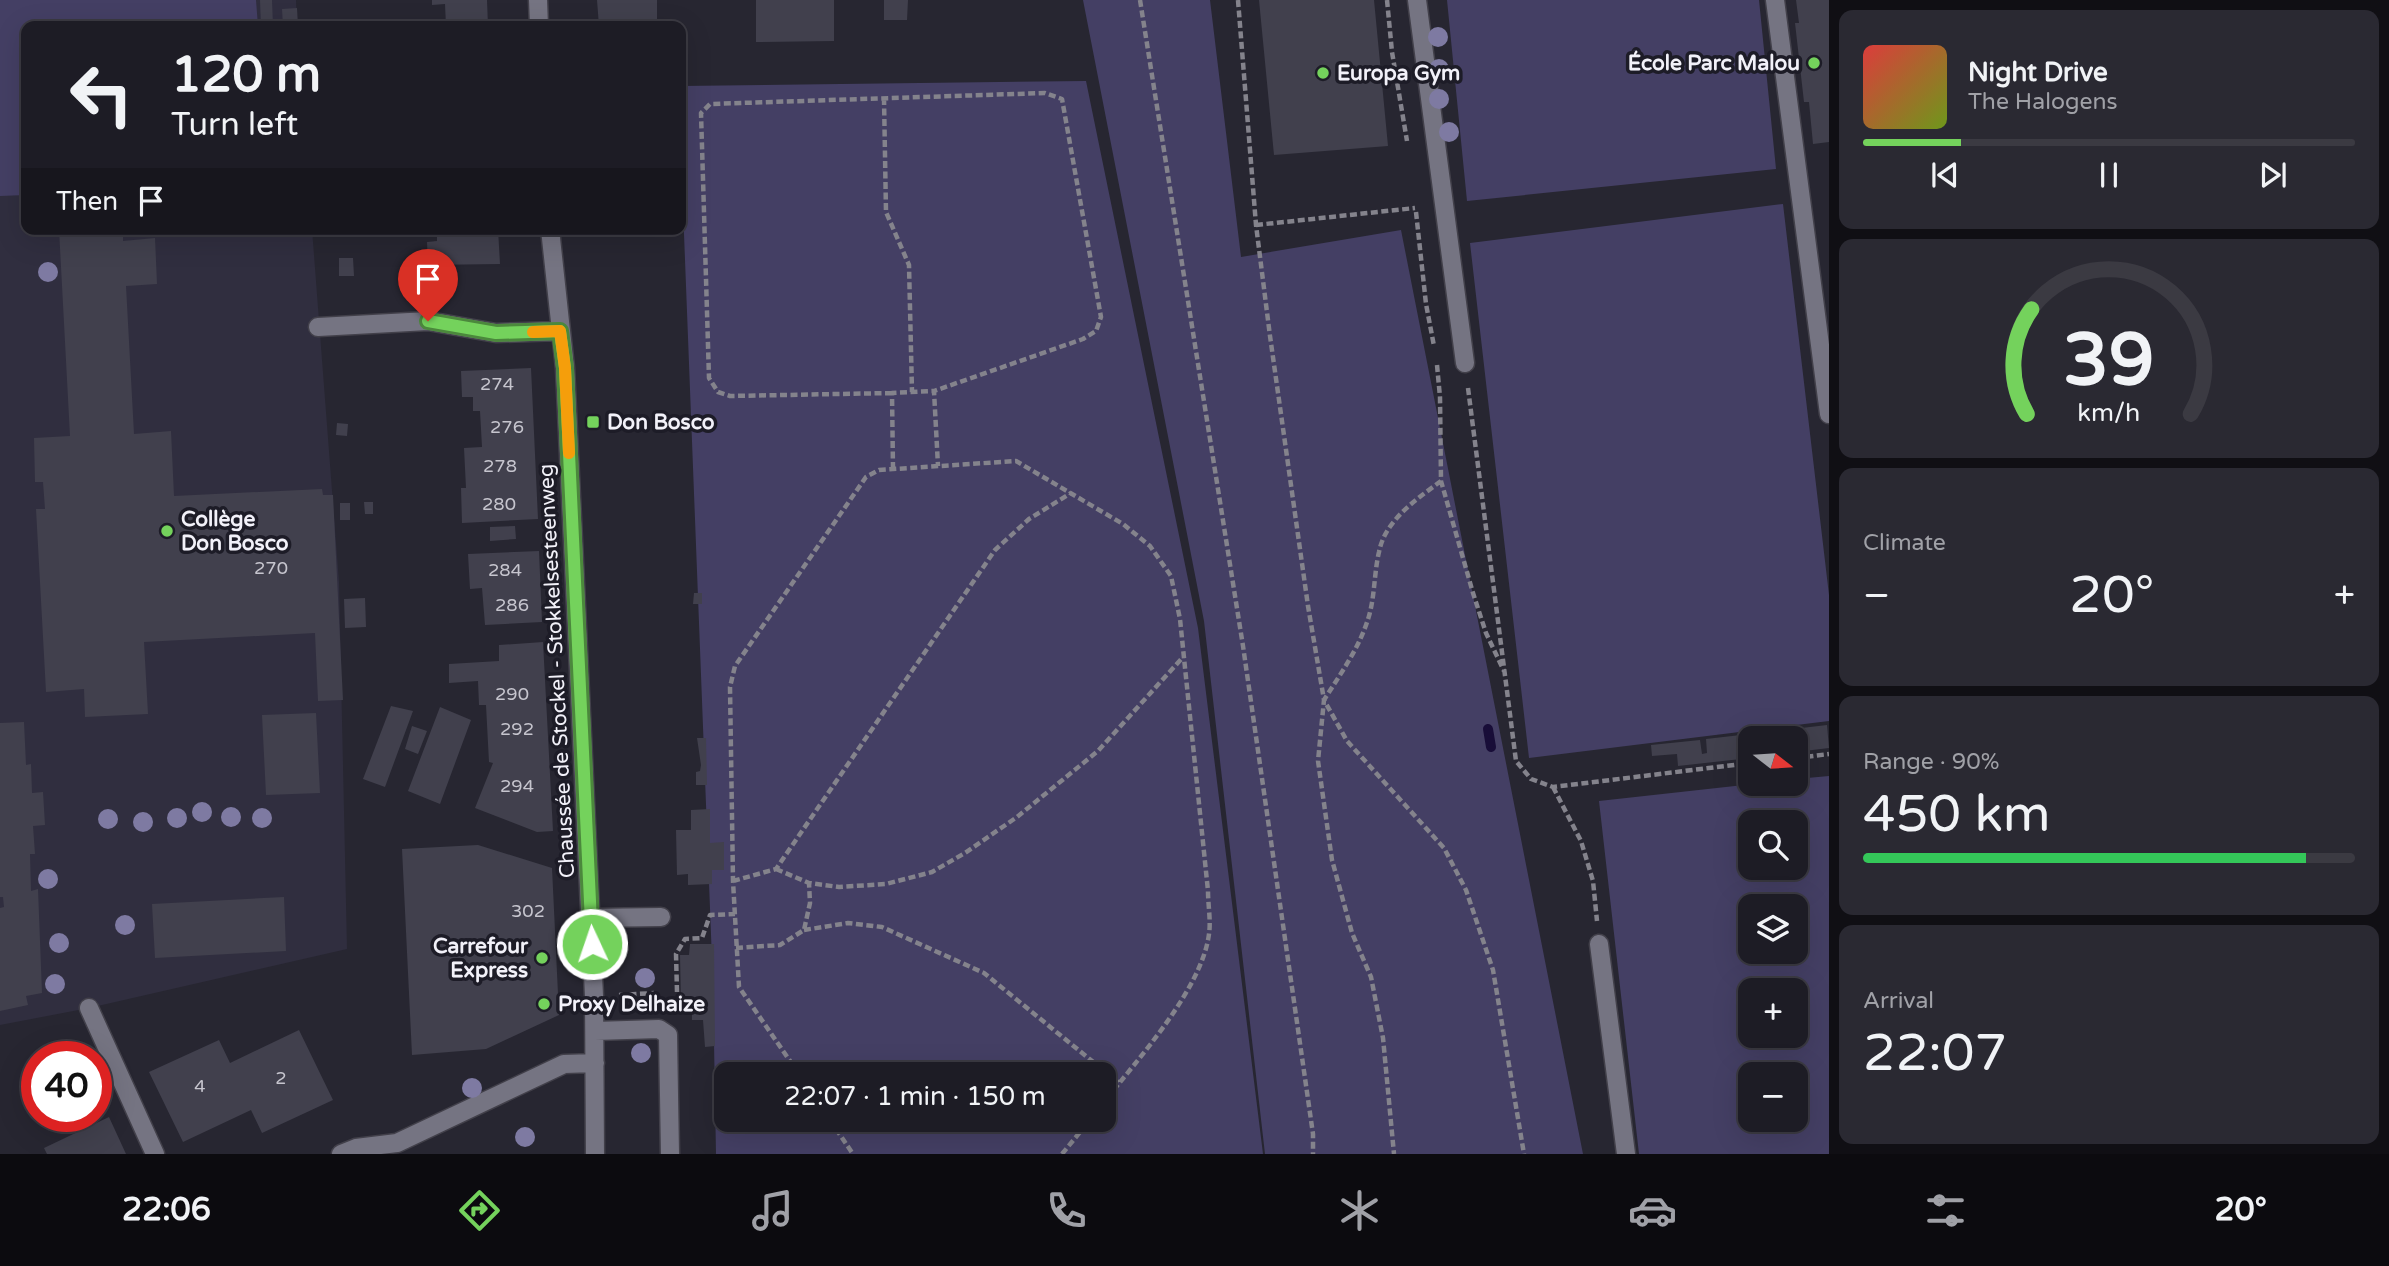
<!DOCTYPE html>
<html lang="en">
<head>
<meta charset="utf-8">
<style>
	:root { --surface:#1d1c25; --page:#2a2932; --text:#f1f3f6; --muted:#a0a1a7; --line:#3b3a42; --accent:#74d25c }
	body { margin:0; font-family:"Varela Round",sans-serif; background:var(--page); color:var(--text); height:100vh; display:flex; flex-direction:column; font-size:26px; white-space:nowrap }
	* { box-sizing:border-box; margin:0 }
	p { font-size:23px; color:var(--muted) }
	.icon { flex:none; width:38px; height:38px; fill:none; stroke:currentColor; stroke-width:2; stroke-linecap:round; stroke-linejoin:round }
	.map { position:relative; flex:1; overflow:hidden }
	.sheet { display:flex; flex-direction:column; gap:10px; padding:10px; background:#100f14; width:560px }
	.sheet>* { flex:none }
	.top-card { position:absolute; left:21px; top:21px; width:665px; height:214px; border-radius:14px; box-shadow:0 7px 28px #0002,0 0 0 2px var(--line); background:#1d1c25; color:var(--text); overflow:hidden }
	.needle { width:46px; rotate:107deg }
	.buttons { position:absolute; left:1738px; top:726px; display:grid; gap:14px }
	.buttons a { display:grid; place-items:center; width:70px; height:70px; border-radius:14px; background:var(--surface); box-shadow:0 7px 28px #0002,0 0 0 2px var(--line); font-size:35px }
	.speed { position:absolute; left:21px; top:1041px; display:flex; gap:14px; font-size:35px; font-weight:700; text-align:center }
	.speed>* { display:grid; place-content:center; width:91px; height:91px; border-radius:50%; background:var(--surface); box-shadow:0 7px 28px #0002,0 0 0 2px var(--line); line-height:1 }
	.speed .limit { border:10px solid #d22; background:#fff; color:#111 }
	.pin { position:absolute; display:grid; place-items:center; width:60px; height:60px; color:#fff; margin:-72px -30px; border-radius:50% 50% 50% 0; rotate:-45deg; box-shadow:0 0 7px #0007 }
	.pin .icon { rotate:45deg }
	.me { position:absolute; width:77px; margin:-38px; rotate:357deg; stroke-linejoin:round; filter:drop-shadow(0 0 5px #0008) }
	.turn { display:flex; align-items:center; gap:24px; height:147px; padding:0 35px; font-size:32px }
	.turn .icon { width:91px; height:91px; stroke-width:2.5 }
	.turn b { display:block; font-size:49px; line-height:60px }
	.then { display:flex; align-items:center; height:66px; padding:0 35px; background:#0003; gap:14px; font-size:26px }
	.big { font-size:52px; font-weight:600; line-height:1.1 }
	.sheet .widget { flex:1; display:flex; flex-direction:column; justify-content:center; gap:10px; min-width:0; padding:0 24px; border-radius:14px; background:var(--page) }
	.sheet .dial { align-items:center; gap:0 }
	.dial svg { height:182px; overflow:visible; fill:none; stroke:var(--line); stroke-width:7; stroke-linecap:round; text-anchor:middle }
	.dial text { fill:var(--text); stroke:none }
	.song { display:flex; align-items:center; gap:21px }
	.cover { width:84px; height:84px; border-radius:10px; background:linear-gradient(135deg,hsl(0 70% 55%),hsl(80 70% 35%)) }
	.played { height:7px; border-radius:4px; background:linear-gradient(90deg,var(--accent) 20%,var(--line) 20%) }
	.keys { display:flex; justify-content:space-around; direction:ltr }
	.heat { display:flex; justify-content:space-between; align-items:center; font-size:38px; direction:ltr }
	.charge { height:10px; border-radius:5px; background:linear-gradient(90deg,#34c759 90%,var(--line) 0) }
	.trip { position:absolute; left:714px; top:1062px; width:402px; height:70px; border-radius:14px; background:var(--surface); box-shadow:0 7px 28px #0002,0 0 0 2px var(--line); font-weight:600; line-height:70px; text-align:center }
	.menu { display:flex; height:112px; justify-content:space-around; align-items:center; background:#0c0b0f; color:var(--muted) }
	.menu .icon { width:49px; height:49px }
	.menu .on { color:var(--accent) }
	.menu b { font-size:32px; color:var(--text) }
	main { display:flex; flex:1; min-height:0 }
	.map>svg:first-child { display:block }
	.built { fill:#302e3f }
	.green { fill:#443f64; fill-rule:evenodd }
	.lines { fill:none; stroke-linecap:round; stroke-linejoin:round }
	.stream { stroke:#180d38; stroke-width:10 }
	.building { fill:#41404d }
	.minor-casing { stroke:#42404a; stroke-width:21 }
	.path { stroke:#84838c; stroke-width:4.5; stroke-dasharray:7 3.5; stroke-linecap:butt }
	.minor { stroke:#757482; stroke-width:18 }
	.tree { fill:#7e7aa2 }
	.route-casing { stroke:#4b883c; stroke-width:18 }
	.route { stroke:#74d25c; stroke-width:12 }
	.slow { stroke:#f59e0b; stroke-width:12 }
	.poi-dot { fill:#74d25c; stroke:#1d1c27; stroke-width:2.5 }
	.labels { text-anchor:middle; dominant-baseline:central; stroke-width:7; stroke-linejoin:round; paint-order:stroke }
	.number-label { font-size:18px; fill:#c6c5ce }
	.poi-label { font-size:21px; font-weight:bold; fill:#f2f1f9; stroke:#1d1c27; text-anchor:start }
	.street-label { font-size:21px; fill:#f2f1f9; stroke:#1d1c27 }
</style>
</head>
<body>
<main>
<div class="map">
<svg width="1829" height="1154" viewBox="0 0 1829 1154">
	<rect width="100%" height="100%" fill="#272631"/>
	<!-- built -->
	<path class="built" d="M 0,0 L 296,0 L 297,26 L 26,26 L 26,229 L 312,229 L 339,582 L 347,949 L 89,1008 L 0,1025 Z"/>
	<!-- green -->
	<path class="green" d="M 0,0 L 256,0 L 258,26 L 26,26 L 26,195 L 0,196 Z
		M 1083,0 L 1210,0 L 1241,257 L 1401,230 L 1583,1154 L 1265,1154 L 1204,621 Z
		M 1447,0 L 1759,0 L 1776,169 L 1467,201 Z
		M 1086,81 L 1198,628 L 1263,1154 L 716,1154 L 713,986 L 681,156 L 681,86 ZM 726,1074 L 1104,1074 L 1104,1120 L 726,1120 Z
		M 1783,204 L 1829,595 L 1829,721 L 1529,758 L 1470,243 Z
		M 1829,776 L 1829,1154 L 1639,1154 L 1599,801 L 1753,784 L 1796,784 L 1796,779 ZM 1796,822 L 1796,868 L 1750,868 L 1750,822 ZM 1796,906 L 1796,952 L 1750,952 L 1750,906 ZM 1796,990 L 1796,1036 L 1750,1036 L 1750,990 ZM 1750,1074 L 1796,1074 L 1796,1120 L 1750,1120 Z"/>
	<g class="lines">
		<!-- stream -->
		<path class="stream" d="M 1488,729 L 1491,747"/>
	</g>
	<!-- building -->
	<path class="building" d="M 260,0 L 272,0 L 273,26 L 261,26 Z
		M 432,0 L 487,0 L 488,26 L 446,26 L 445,4 L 432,5 Z
		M 597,0 L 657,0 L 657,23 L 663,23 L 663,26 L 599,26 Z
		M 756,0 L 834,0 L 834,41 L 756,42 Z
		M 884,0 L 908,0 L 907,20 L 884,20 Z
		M 1259,0 L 1374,0 L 1388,146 L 1274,155 Z
		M 1796,0 L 1829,0 L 1829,142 L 1813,144 L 1809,102 L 1804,102 L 1795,23 L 1799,23 Z
		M 297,8 L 298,26 L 283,26 L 282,9 Z
		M 59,229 L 123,229 L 123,241 L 155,238 L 157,284 L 126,286 L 134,434 L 171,431 L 174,496 L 322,489 L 323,495 L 333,495 L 343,700 L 318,701 L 315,633 L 144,642 L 148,714 L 85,717 L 84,689 L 46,692 L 36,509 L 45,509 L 43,482 L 35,482 L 34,438 L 70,436 Z
		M 437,229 L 498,229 L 500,264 L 428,265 L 427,242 L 437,241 Z
		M 339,258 L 353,258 L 354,276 L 339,276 Z
		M 531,368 L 538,519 L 462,523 L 461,488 L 466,488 L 464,448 L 482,447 L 480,411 L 473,411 L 473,397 L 462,397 L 461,371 Z
		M 337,423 L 348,424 L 347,436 L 336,435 Z
		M 364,502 L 373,502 L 373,514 L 365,514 Z
		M 340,503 L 350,503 L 350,520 L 340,520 Z
		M 515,526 L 516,539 L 490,541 L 490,527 Z
		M 539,551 L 542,622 L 485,625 L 482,588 L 470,589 L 468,554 Z
		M 694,593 L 702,593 L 702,604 L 693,604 Z
		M 365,598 L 366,627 L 345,628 L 344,599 Z
		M 543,642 L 553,831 L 537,832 L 475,808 L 493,763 L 489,762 L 486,705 L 479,705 L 478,681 L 449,683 L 449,664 L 499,661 L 499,645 Z
		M 391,706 L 413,711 L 385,787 L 363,779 Z
		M 440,707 L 471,720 L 440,804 L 408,791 Z
		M 316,713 L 320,793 L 266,795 L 262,715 Z
		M 24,722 L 26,765 L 31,764 L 32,793 L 43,792 L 45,825 L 33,826 L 35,854 L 30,854 L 31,891 L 38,889 L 42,993 L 26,996 L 28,1005 L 0,1011 L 0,908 L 4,907 L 3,897 L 0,897 L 0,723 Z
		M 1827,725 L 1829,748 L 1796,752 L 1796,738 L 1750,738 L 1750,758 L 1678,766 L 1677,754 L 1652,756 L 1651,745 L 1700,740 L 1702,754 L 1707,753 L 1706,739 Z
		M 412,726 L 427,731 L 418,754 L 405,749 Z
		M 697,738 L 706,738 L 707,785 L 696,785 L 696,772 L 700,771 L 701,765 Z
		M 710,809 L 710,843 L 724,842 L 724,870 L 712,870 L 712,884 L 688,885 L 688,874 L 677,875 L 676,830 L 691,830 L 691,810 Z
		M 478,845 L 552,868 L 559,1015 L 486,1049 L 412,1055 L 402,849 Z
		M 284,897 L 286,951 L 155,958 L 152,904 Z
		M 690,944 L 714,944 L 715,1046 L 705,1047 L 703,1020 L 692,1020 L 692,1004 L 681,1004 L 680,955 L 689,955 Z
		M 299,1030 L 333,1100 L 262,1133 L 251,1110 L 183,1142 L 149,1072 L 219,1040 L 230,1063 Z
		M 109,1117 L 126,1154 L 47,1154 L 44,1148 Z"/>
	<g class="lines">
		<!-- minor casing -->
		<g class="minor-casing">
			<path id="minor" d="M 538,0 L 539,26
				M 1417,0 L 1465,363
				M 1775,0 L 1829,414
				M 550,229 L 565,368 L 594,996 L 595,1154
				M 318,327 L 428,321 L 496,333 L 560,331
				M 591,918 L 661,917
				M 1599,944 L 1626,1154
				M 89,1008 L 155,1154
				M 595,1031 L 659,1029 L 668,1035 L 670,1154
				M 341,1154 L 356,1148 L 397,1143 L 564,1064 L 595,1063"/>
		</g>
		<!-- path -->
		<path class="path" d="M 1140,0 L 1243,646 L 1313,1134 L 1313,1154
			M 1238,0 L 1256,225 L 1270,336 L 1308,606 L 1324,700 L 1318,761 L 1332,860 L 1352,933 L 1371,977 L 1383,1038 L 1394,1154
			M 1387,0 L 1392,52 L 1407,141
			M 884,98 L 886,212 L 909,265 L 912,392
			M 1416,212 L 1426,304 L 1434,346
			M 1256,225 L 1415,208
			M 1437,365 L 1440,397 L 1441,481 L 1473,593 L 1486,633 L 1504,671
			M 1468,388 L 1516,761 L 1531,779 L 1553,787 L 1750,763
			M 892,393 L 730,396 L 718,392 L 709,378 L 701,113 L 710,104 L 1045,93 L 1062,99 L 1101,317 L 1096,331 L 1083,339 L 934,391
			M 893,469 L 892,393 L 934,391 L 938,466
			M 1441,481 C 1417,499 1385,520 1379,552 C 1374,573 1375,595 1369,616 C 1360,647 1341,673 1324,700 L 1347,741 L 1444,848 L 1466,890 L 1493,970 L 1524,1154
			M 1796,758 L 1829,754
			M 1553,787 L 1581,841 L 1593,881 L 1597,921
			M 776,869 L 809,883 L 839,887 L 886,884 L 932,872 L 965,853 L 1017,817 L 1098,751 L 1184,656
			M 733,881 L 776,869 L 995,550 L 1029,519 L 1071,493
			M 804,930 L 848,923 L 882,927 L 984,973 L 1119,1083
			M 736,948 L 780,945 L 804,930 L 810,903 L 809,883
			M 677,992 L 676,954 L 685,939 L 702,938 L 710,915 L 735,914
			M 619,995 L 654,993
			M 799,1074 L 739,987 L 733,881 L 730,687 L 735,666 L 866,477 L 879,470 L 1016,461 L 1123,524 L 1150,546 L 1171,576 L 1180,619 L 1208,891 C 1208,905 1211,921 1209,934 C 1202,989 1138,1059 1104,1102
			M 830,1120 L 853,1154
			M 1062,1154 L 1090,1120"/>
		<!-- minor -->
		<use href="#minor" class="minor"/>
	</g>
	<!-- trees -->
	<g class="tree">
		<circle cx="1438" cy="37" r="10"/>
		<circle cx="1439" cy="69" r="10"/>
		<circle cx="1439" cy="99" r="10"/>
		<circle cx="1449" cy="132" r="10"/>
		<circle cx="48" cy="272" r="10"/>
		<circle cx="202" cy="812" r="10"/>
		<circle cx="231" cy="817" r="10"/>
		<circle cx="177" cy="818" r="10"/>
		<circle cx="262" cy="818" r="10"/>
		<circle cx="108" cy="819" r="10"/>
		<circle cx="143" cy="822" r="10"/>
		<circle cx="48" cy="879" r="10"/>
		<circle cx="125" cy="925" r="10"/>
		<circle cx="59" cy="943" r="10"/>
		<circle cx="645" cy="978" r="10"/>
		<circle cx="55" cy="984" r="10"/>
		<circle cx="641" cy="1053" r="10"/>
		<circle cx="472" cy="1088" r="10"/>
		<circle cx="525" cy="1137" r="10"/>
	</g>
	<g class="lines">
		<!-- route casing -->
		<g class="route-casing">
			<path id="route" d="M 428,321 L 496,333 L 560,331 L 565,368 L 592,944"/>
		</g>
		<!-- route -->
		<use href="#route" class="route"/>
		<!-- slow -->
		<path class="slow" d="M 533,332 L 560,331 L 565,368 L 569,453"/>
	</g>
	<!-- markers -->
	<g class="poi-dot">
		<circle cx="1814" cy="63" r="7"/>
		<circle cx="1323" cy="73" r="7"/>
		<rect x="586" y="415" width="14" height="14" rx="3.5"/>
		<circle cx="167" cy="531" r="7"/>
		<circle cx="542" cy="958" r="7"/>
		<circle cx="544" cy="1004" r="7"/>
	</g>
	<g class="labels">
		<!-- number labels -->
		<g class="number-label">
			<text x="497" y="384">274</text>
			<text x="507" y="427">276</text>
			<text x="500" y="466">278</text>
			<text x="499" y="504">280</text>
			<text x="271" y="568">270</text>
			<text x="505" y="570">284</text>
			<text x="512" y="605">286</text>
			<text x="512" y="694">290</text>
			<text x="517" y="729">292</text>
			<text x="517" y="786">294</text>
			<text x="528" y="911">302</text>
			<text x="281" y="1078">2</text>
			<text x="200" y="1086">4</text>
		</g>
		<!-- poi labels -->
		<g class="poi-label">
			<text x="1800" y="63" text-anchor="end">École Parc Malou</text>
			<text x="1337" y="73">Europa Gym</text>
			<text x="607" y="422">Don Bosco</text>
			<text x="181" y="519">Collège<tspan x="181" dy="24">Don Bosco</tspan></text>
			<text x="528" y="946" text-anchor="end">Carrefour<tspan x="528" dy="24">Express</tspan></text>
			<text x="558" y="1004">Proxy Delhaize</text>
		</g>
		<!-- street labels -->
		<g class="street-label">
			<text transform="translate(557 671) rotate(-93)">Chaussée de Stockel - Stokkelsesteenweg</text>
		</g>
	</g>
</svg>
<div class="buttons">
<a><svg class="needle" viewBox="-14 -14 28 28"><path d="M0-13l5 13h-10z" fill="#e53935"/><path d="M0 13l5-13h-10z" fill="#a0a1a7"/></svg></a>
<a><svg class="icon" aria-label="search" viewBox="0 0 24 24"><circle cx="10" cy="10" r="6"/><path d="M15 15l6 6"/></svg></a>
<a><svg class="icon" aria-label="layers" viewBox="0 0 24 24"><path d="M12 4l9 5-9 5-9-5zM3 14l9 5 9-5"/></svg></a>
<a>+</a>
<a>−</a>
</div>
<div class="speed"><div class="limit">40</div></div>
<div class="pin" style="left:428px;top:321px;background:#d93025"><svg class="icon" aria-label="arrive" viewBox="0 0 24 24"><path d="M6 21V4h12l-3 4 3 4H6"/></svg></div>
<svg class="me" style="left:592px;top:944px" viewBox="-20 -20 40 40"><circle r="17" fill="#74d25c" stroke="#fff" stroke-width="3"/><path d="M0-11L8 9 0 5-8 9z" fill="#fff"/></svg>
<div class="trip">22:07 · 1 min · 150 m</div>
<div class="top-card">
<div class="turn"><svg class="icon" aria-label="left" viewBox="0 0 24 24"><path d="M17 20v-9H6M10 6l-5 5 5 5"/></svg><div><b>120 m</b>Turn left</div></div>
<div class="then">Then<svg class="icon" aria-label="arrive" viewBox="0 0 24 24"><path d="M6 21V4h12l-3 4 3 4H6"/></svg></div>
</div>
</div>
<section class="sheet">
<div class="widget">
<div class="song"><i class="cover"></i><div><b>Night Drive</b><p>The Halogens</p></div></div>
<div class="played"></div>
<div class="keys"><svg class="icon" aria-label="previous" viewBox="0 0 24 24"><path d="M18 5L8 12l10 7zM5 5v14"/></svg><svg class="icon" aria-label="pause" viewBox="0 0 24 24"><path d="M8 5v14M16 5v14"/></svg><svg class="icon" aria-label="next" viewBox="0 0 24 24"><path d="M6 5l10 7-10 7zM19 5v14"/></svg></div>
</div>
<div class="widget dial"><svg viewBox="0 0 100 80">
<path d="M14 69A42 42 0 1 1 86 69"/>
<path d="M14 69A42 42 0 0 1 16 23" stroke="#74d25c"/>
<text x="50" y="56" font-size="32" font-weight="700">39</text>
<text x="50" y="72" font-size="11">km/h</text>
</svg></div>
<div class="widget"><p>Climate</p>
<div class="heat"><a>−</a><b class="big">20°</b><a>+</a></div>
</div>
<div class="widget"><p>Range · 90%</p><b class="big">450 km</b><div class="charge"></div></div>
<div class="widget"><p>Arrival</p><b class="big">22:07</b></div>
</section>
</main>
<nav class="menu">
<b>22:06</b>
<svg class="icon on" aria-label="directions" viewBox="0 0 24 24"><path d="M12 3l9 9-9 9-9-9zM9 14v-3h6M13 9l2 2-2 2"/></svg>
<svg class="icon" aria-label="music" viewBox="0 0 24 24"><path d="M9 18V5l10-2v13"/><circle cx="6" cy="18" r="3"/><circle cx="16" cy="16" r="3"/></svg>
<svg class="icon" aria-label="phone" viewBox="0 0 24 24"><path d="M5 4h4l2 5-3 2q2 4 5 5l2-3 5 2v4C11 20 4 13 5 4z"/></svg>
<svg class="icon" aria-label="climate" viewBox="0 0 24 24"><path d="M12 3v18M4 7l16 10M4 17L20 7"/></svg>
<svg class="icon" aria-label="car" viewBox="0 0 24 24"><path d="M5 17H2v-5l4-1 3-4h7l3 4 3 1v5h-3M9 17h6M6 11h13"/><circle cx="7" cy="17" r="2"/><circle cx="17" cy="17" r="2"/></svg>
<svg class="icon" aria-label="filters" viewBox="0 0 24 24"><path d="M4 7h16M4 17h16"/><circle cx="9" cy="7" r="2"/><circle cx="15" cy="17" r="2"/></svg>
<b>20°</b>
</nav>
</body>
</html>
